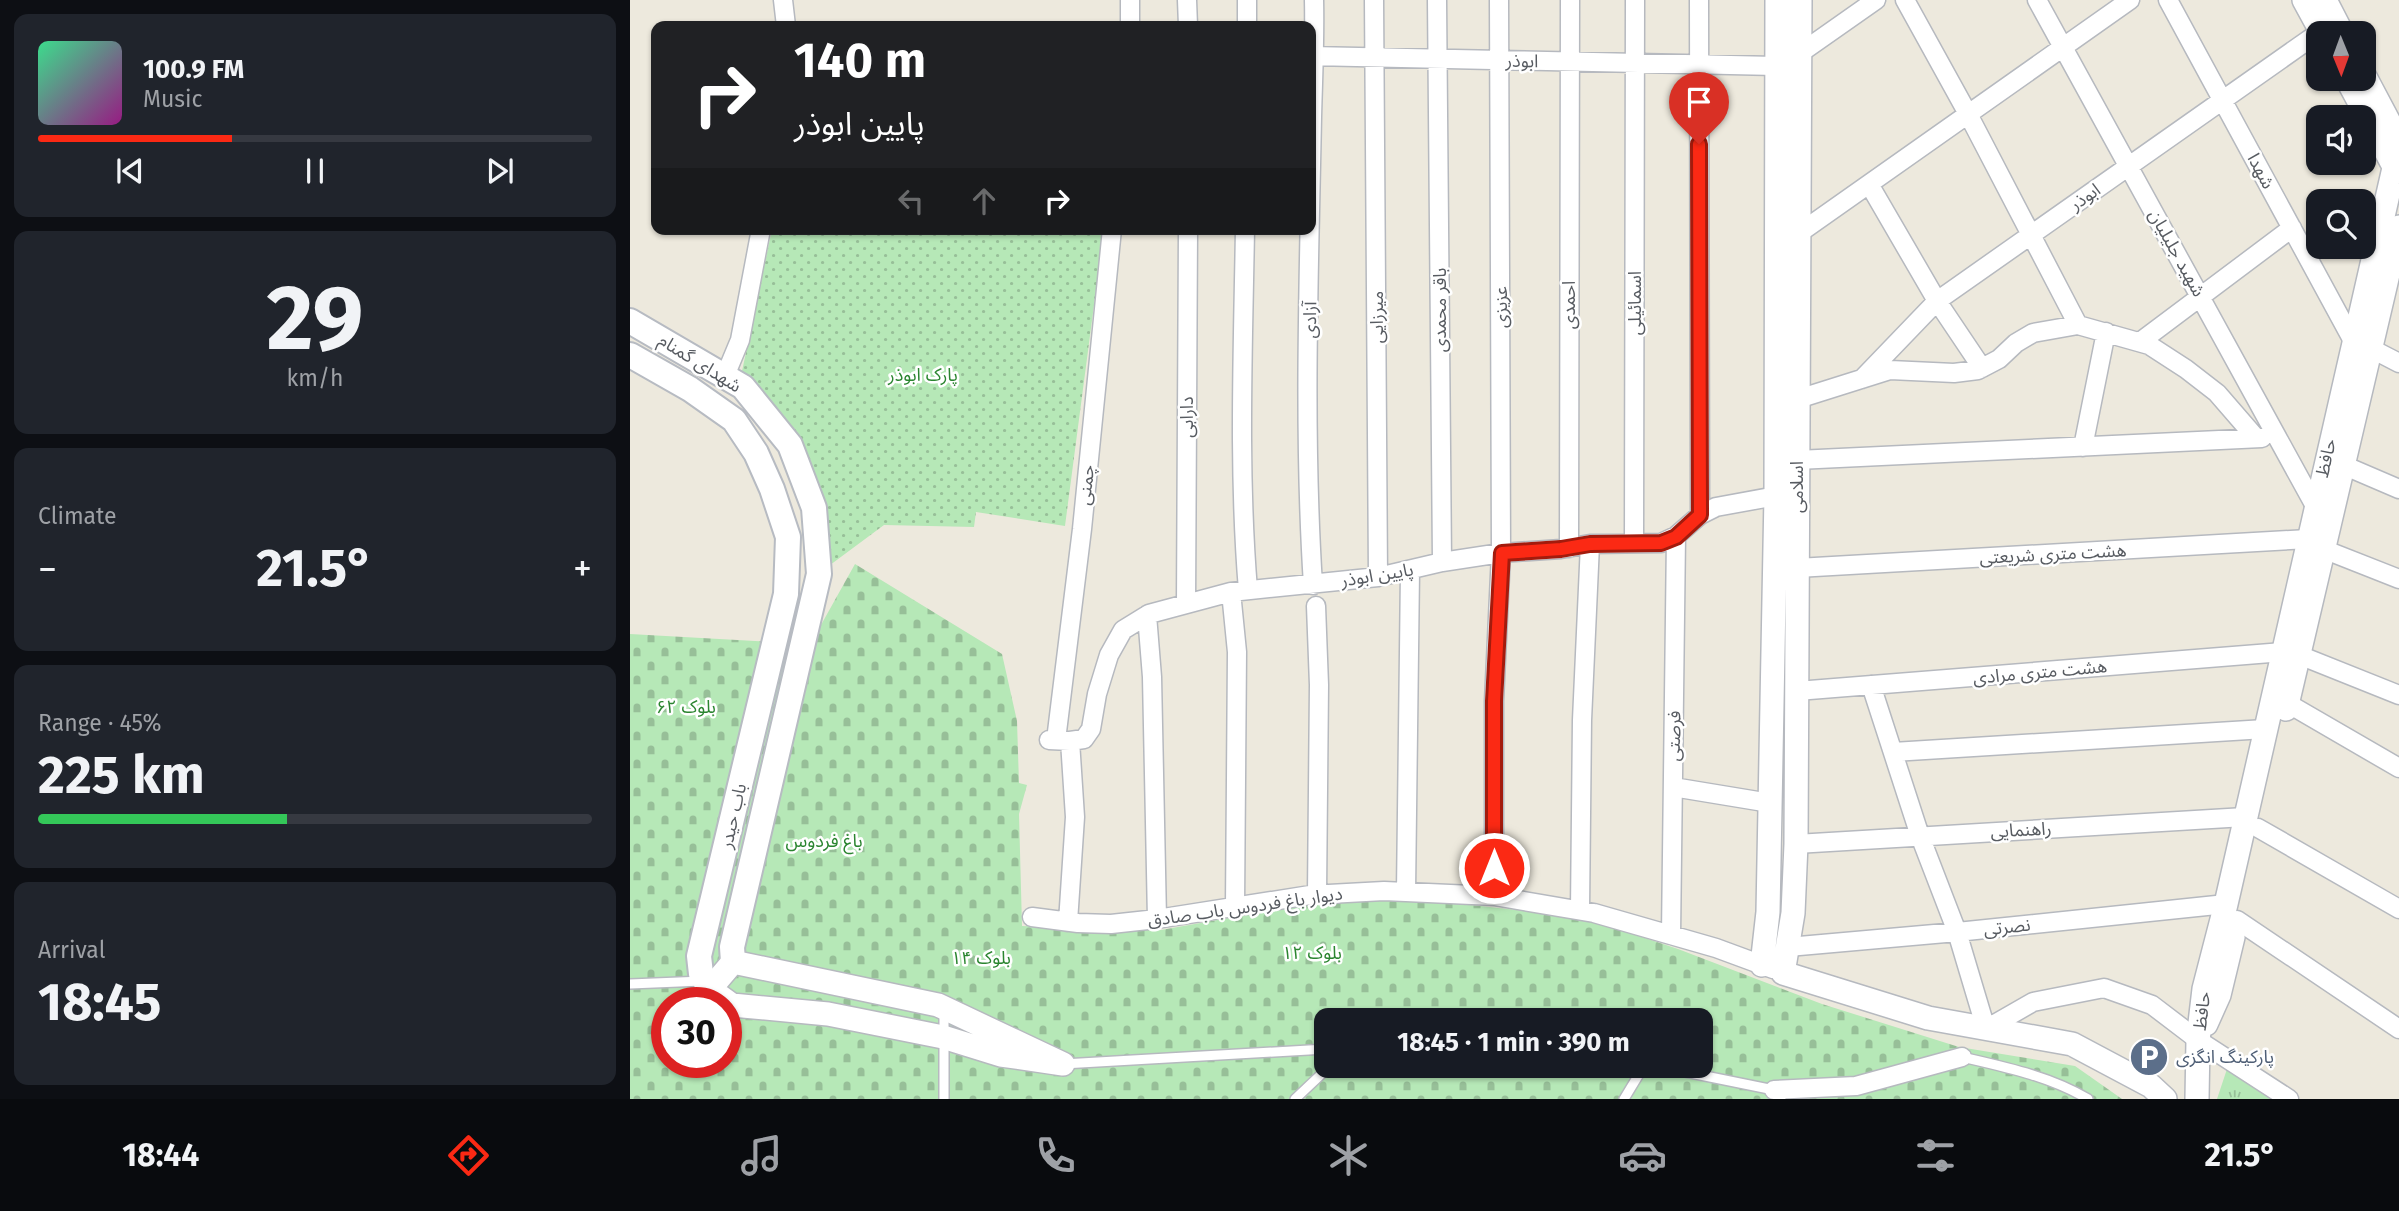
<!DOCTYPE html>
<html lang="en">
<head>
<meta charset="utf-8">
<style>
	:root { --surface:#171b24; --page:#20242c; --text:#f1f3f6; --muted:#9ea1a6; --line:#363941; --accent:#fb2914 }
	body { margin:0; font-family:"Fira Sans","Noto Sans Arabic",sans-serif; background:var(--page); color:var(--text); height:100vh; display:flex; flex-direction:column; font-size:26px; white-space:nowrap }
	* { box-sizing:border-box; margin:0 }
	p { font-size:23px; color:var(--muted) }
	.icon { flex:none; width:38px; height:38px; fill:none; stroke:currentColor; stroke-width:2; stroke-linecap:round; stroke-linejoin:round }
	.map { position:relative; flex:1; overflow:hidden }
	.side { display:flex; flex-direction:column; gap:14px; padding:14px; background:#0d0f14; width:630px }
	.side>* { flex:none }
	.top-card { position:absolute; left:21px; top:21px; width:665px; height:214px; border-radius:14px; box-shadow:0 2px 5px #0004; background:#202124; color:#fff; overflow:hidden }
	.needle { width:46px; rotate:179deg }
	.buttons { position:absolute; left:1676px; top:21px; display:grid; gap:14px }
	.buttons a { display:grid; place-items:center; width:70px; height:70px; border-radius:14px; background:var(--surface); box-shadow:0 2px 5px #0004; font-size:35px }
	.speed { position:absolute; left:21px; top:987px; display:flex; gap:14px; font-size:35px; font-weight:700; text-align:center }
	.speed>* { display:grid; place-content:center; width:91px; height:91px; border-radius:50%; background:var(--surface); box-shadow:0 2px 5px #0004; line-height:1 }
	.speed .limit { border:10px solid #d22; background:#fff; color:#111 }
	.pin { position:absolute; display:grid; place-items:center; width:60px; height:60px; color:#fff; margin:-72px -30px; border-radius:50% 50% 50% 0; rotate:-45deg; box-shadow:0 0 7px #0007 }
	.pin .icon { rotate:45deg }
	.me { position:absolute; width:77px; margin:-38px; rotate:0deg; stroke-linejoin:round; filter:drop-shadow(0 0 5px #0008) }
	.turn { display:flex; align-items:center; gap:24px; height:147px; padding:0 28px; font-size:32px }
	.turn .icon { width:91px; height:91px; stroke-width:2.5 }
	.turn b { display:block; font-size:49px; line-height:60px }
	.lanes { display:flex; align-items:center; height:66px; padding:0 28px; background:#0003; justify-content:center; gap:35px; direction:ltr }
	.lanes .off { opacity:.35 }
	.big { font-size:52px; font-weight:700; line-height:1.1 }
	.side .tile { flex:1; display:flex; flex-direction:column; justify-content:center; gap:10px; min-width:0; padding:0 24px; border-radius:14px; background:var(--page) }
	.side .dial { align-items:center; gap:0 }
	.dial b { font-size:91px; line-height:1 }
	.song { display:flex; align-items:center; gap:21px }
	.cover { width:84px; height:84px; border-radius:10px; background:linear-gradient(135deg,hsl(150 70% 55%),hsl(310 70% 35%)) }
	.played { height:7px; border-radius:4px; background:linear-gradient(90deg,var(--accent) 35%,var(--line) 35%) }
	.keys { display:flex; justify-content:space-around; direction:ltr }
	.heat { display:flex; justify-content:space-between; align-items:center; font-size:38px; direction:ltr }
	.charge { height:10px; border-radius:5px; background:linear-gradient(90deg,#34c759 45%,var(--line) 0) }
	.trip { position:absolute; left:684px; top:1008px; width:399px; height:70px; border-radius:14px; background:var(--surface); box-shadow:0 2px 5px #0004; font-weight:700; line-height:70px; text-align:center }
	.dock { display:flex; height:112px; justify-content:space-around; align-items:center; background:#090b0e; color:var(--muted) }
	.dock .icon { width:49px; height:49px }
	.dock .current { color:var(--accent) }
	.dock b { font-size:32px; color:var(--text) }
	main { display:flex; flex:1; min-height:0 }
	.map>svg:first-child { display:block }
	.grass { fill:url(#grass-tufts) }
	.cemetery { fill:url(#cemetery-stones); fill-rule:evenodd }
	.park { fill:url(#park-dots) }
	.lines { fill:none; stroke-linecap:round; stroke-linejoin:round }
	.service-casing { stroke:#b6b9bf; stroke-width:12 }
	.minor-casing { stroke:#b6b9bf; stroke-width:21 }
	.tertiary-casing { stroke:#b6b9bf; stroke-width:26 }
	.secondary-casing { stroke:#b7bbc2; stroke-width:28 }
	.service { stroke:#fff; stroke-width:9 }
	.minor { stroke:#fff; stroke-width:18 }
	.tertiary { stroke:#fff; stroke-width:23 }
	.secondary { stroke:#fff; stroke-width:24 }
	.route-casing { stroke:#a31b0d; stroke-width:18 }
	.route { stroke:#fb2914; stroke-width:12 }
	.labels { text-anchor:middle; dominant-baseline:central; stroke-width:5; stroke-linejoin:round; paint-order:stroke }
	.street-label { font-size:18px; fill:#575b61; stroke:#fff }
	.park-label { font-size:18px; fill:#2b8530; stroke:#fff }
	.service-label { font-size:18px; fill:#4e5e75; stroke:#fff; text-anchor:start }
</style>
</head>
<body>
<main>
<section class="side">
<div class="tile">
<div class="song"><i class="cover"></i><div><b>100.9 FM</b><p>Music</p></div></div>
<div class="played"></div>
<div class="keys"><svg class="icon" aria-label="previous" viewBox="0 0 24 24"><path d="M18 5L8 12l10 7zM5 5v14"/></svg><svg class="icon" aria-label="pause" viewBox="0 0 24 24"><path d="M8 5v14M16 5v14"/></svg><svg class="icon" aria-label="next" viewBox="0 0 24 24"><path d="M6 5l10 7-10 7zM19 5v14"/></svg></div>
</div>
<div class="tile dial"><b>29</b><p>km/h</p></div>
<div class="tile"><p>Climate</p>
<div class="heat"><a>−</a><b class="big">21.5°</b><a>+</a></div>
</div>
<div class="tile"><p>Range · 45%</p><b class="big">225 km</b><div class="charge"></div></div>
<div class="tile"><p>Arrival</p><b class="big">18:45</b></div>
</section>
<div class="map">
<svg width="1769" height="1099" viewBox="0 0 1769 1099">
	<defs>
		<pattern id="grass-tufts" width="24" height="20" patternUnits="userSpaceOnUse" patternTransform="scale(1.75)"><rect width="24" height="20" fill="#b6e8b7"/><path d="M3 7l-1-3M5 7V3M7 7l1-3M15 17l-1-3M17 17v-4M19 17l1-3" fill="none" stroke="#97bf98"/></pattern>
		<pattern id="cemetery-stones" width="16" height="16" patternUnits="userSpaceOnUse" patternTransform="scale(1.75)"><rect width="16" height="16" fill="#b6e8b7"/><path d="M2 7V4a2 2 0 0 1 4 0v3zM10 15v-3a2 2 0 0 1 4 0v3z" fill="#97bf98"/></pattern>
		<pattern id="park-dots" width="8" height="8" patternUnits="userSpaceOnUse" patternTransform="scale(1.75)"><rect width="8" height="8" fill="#b6e8b7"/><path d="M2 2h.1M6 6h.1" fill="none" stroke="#97bf98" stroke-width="1.8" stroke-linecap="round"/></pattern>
	</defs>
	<rect width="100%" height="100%" fill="#ede9dd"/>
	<!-- grass -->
	<path class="grass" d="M 1597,1069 L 1645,1099 L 1587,1099 Z"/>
	<!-- cemetery -->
	<path class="cemetery" d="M 225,564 L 372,654 L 387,721 L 389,783 L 397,785 L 389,814 L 392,926 L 531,930 L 706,899 L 787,899 L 915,913 L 979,926 L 1048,949 L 1192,1004 L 1329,1047 L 1445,1066 L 1492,1099 L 0,1099 L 0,634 L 144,642 L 177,650 ZM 37,1003 L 96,1003 L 96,1062 L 37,1062 ZM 696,1020 L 1071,1020 L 1071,1066 L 696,1066 Z"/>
	<!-- park -->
	<path class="park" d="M 142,229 L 474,229 L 435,526 L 346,512 L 344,527 L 254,525 L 196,568 L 174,462 L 111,376 Z"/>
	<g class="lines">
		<!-- service casing -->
		<g class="service-casing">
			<path id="service" d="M 0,984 L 73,981
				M 314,1010 L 314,1099
				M 1332,1057 C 1375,1067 1419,1076 1458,1099
				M 433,1064 L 696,1049
				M 1026,1066 L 1144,1090 L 1151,1099
				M 665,1099 L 700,1066
				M 994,1099 L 1014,1066"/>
		</g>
		<!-- minor casing -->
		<g class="minor-casing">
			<path id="minor" d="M 153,0 L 156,26
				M 557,0 L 558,26
				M 617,0 L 617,26
				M 744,0 L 748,577
				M 807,0 L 812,562
				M 1069,0 L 1070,515
				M 1275,0 L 1338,114 L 1448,325 L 1519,345 L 1556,369 L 1587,393 L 1626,438
				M 1407,0 L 1685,506
				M 1538,0 L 1723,341
				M 500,26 L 500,0
				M 681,56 L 1146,66 L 1169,54 L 1246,0
				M 1239,184 L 1307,301 L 1352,368
				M 615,229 C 613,350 608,470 618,590
				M 1168,234 L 1500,0
				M 1510,342 L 1662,228
				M 1740,348 L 1769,363
				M 95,376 L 110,340 L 131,229
				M 1232,379 L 1307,301 L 1691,31
				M 1168,399 L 1260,370 L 1324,373 L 1348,370 L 1369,359 L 1386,343 L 1403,333 L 1448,325
				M 1453,447 L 1476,332
				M 1167,460 L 1632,438
				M 1713,465 L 1769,489
				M 1004,543 L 1005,0
				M 939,548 L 940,0
				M 1693,549 L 1769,579
				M 1167,568 L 1678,539
				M 683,585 C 673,429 679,272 682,117 C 683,78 685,39 684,0
				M 601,592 L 607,652 L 605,906
				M 556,604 L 558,229
				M 686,606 L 689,685 L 687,894
				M 517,615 L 522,677 L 527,919
				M 1669,655 L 1769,695
				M 1241,685 L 1290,836 L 1327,932 L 1356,1029 L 1403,1002 L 1474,988 L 1522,1005 L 1568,1040 L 1659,1099
				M 1167,691 L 1653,652
				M 1657,703 L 1769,768
				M 419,740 L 440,741 L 454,739 L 461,729 L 467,694 L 479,655 L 493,630 L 519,614 L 601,592 L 748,577 L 812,562 L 871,553 L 931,549 L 960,544 L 1031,543 L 1046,536 L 1070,515 L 1086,507 L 1157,494
				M 426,740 L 452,529 L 482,229
				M 1263,752 L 1635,729
				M 1043,787 L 1140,803
				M 1628,828 L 1769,909
				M 1166,844 L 1615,817
				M 776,892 L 780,571
				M 864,896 L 864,701 L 871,553 L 869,0
				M 950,910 L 952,720 L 960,544
				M 402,917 L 448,923 L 481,924 L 527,919 L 680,895 L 754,891 L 864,896 L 964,913 L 1086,948 L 1143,969
				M 1607,920 L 1769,1029
				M 438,922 L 445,817 L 440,741
				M 1041,935 L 1046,536
				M 1158,947 L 1327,932 L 1596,904
				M 1144,1090 L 1226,1086 L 1332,1057"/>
		</g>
		<!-- tertiary casing -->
		<g class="tertiary-casing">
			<path id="tertiary" d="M 1170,0 L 1166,844 L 1163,913 L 1153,973 L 1298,1018 L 1442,1044 L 1521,1086 L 1535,1099
				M 1674,0 L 1692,33
				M 1695,0 L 1712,33
				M 1734,75 L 1769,141
				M 1717,79 L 1767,172
				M 1656,709 L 1769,227
				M 103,962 L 308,1005 L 433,1064 L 371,1055 L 313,1037 L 198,1014 L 102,1005 L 80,989 Z
				M 1132,965 L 1138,912 L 1146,495 L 1147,0
				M 1576,1024 L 1589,995 L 1603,937
				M 1567,1099 L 1568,1040 L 1574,989 L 1596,904 L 1769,146"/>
		</g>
		<!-- secondary casing -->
		<g class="secondary-casing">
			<path id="secondary" d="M 0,321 L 113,387 L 160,445 L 184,508 L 189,574 L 102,947 L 103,962
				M 0,355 L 60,389 L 104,420 L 126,453 L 142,489 L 158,537 L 156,594 L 69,956 L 71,974 L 80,989"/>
		</g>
		<!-- service -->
		<use href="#service" class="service"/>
		<!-- minor -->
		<use href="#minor" class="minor"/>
		<!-- tertiary -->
		<use href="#tertiary" class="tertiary"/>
		<!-- secondary -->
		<use href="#secondary" class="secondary"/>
	</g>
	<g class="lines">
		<!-- route casing -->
		<g class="route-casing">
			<path id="route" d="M 864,868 L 864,701 L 872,553 L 931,549 L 960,544 L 1031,543 L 1046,537 L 1070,515 L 1069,144"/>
		</g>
		<!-- route -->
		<use href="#route" class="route"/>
	</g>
	<!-- icons -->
	<defs>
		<g id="parking-disc" transform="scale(2.0125)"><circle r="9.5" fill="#5c6f8a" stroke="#fff"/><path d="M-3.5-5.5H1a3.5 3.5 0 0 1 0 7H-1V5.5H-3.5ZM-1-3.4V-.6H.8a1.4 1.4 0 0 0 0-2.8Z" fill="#fff"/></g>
	</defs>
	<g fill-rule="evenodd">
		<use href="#parking-disc" x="1519" y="1057"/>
	</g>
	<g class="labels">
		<!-- street labels -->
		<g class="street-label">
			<text transform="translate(892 61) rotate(1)">ابوذر</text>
			<text transform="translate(1631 171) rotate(62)">شهدا</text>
			<text transform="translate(1455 197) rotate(-35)">ابوذر</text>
			<text transform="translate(1547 253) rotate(61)">شهید جلیلیان</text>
			<text transform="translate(1005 303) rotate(-90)">اسمائیلی</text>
			<text transform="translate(939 305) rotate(-90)">احمدی</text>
			<text transform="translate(871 307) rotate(-90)">عزیزی</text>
			<text transform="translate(810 310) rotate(-90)">باقر محمدی</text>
			<text transform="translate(747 317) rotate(-90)">میرزایی</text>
			<text transform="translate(680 320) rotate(-89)">آزادی</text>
			<text transform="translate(70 363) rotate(32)">شهدای گمنام</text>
			<text transform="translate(557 417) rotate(-90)">دارابی</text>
			<text transform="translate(1696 458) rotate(-77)">حافظ</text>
			<text transform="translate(456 485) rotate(-84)">چمنی</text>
			<text transform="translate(1167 487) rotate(-90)">اسلامی</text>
			<text transform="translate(1423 554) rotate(-3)">هشت متری شریعتی</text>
			<text transform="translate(747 575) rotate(-9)">پایین ابوذر</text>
			<text transform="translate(1410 672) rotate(-5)">هشت متری مرادی</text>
			<text transform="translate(1044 736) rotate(-89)">فرصتی</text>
			<text transform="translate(103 816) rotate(-77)">باب حیدر</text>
			<text transform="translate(1391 830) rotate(-3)">راهنمایی</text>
			<text transform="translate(615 907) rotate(-8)">دیوار باغ فردوس باب صادق</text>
			<text transform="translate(1377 927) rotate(-6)">نصرتی</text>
			<text transform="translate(1572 1011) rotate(-83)">حافظ</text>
		</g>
		<!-- park labels -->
		<g class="park-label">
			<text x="293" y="375">پارک ابوذر</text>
			<text x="56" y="707">بلوک ۶۲</text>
			<text x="194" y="841">باغ فردوس</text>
			<text x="682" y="953">بلوک ۱۲</text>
			<text x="351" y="958">بلوک ۱۴</text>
		</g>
		<!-- service labels -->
		<g class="service-label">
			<text x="1546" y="1057">پارکینگ انگزی</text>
		</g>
	</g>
</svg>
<div class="buttons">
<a><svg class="needle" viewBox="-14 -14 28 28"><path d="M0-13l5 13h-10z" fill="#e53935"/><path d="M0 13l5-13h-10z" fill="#9ea1a6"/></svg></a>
<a><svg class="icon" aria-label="sound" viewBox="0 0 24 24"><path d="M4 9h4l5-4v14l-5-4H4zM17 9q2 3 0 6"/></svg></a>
<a><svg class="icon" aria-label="search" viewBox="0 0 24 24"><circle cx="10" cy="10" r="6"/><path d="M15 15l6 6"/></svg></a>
</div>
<div class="speed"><div class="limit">30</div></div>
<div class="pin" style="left:1069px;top:144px;background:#d93025"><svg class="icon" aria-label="arrive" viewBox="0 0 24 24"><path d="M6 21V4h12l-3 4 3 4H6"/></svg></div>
<svg class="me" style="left:864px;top:868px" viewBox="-20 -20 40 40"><circle r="17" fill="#fb2914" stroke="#fff" stroke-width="3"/><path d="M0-11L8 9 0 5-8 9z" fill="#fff"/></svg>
<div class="trip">18:45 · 1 min · 390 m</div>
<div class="top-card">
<div class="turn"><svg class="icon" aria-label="right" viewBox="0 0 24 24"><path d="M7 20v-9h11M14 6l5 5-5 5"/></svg><div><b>140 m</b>پایین ابوذر</div></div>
<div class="lanes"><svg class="icon off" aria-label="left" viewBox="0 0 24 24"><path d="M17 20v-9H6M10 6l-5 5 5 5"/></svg><svg class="icon off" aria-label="ahead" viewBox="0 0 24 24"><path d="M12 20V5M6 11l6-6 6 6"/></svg><svg class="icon" aria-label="right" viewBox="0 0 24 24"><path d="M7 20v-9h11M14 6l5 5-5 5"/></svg></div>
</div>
</div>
</main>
<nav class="dock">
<b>18:44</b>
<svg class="icon current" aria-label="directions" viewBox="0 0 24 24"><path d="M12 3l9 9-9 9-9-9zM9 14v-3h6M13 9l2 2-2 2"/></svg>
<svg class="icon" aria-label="music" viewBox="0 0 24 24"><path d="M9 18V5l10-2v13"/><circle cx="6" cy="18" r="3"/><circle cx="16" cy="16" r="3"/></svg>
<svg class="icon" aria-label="phone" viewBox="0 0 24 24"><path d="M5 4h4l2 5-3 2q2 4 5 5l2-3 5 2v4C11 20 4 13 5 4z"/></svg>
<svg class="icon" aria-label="climate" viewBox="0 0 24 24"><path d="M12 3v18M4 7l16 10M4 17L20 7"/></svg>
<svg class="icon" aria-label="car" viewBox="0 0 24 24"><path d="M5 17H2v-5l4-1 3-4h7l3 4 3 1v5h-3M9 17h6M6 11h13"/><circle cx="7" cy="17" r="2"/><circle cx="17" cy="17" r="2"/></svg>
<svg class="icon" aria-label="filters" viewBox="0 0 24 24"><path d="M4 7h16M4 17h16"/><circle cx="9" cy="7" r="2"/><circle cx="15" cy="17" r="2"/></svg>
<b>21.5°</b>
</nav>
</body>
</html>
